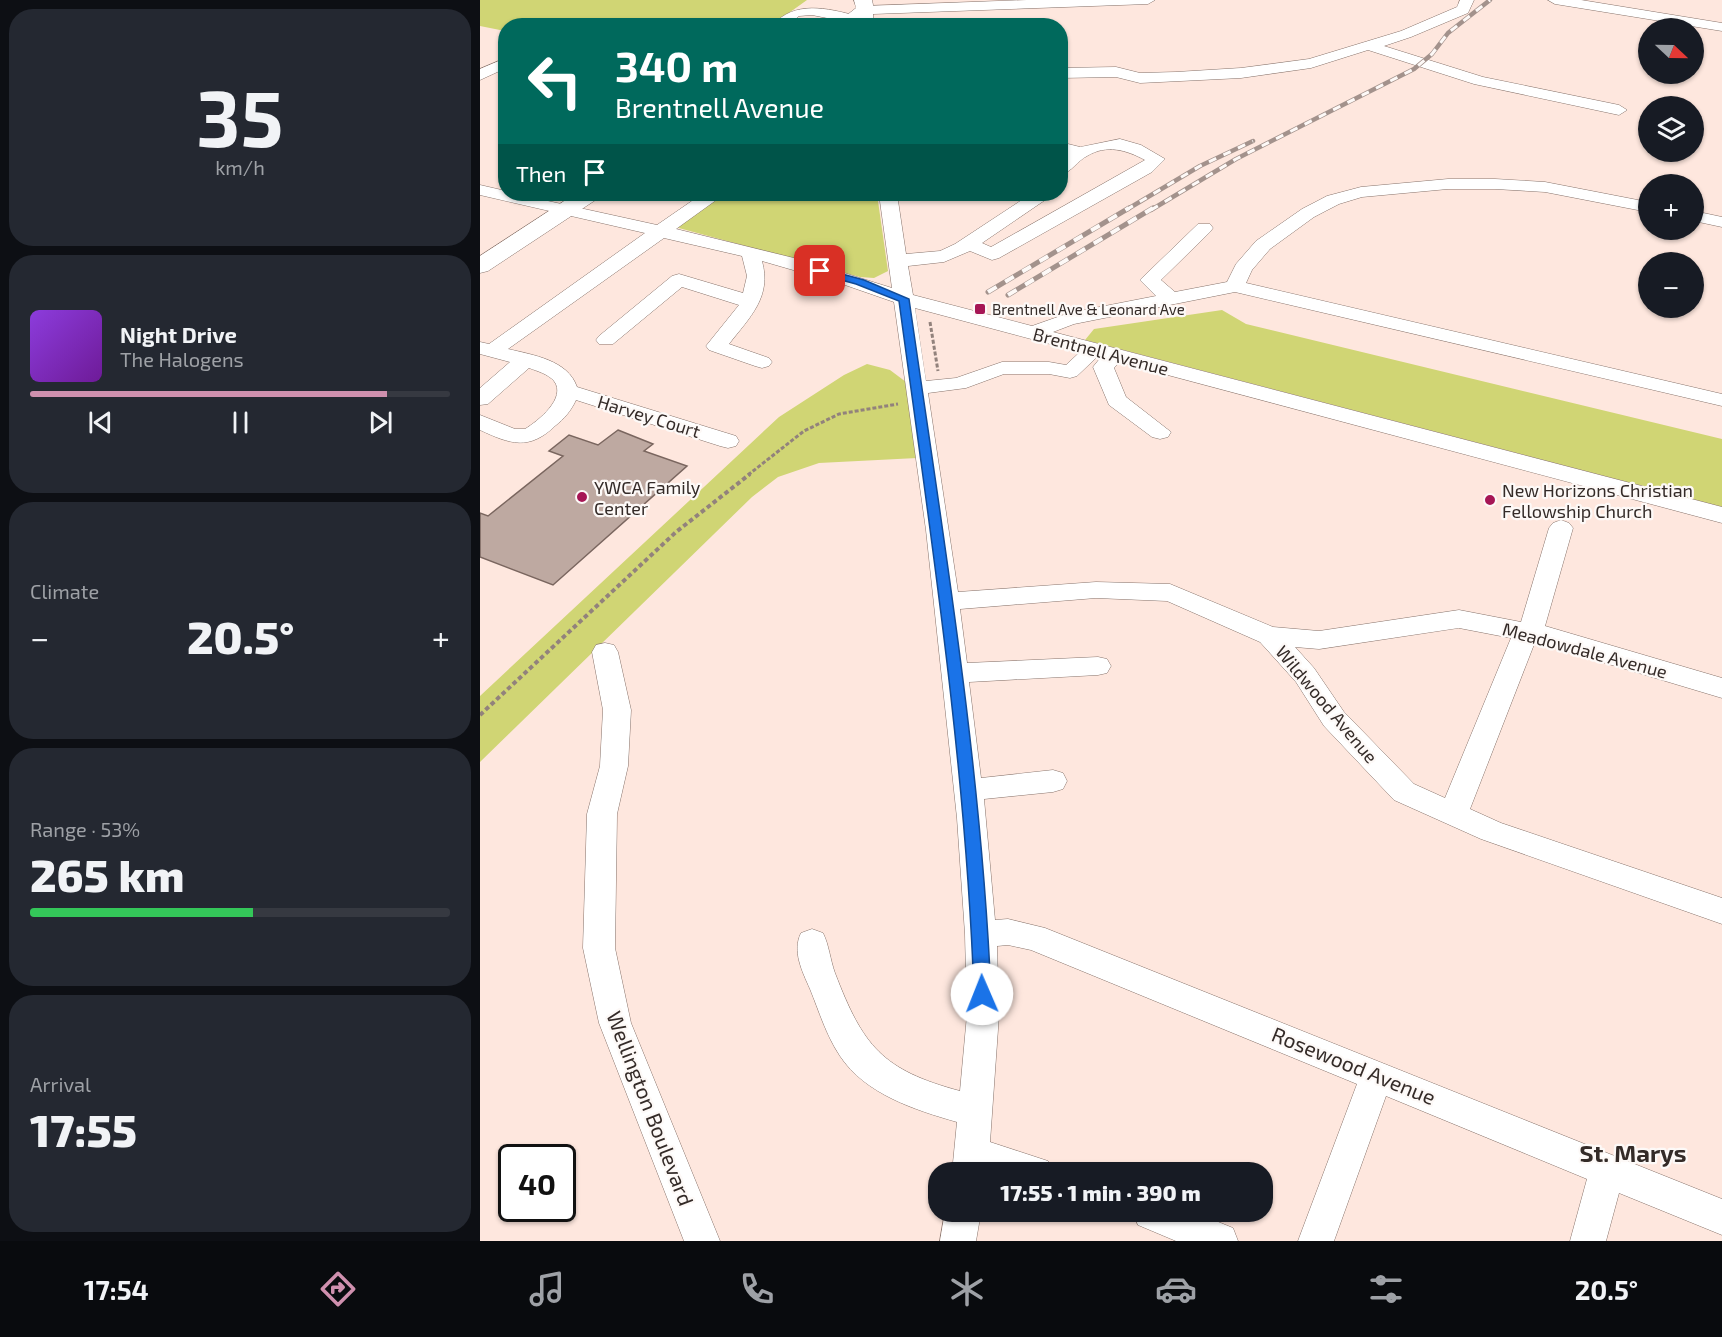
<!DOCTYPE html>
<html lang="en">
<head>
<meta charset="utf-8">
<style>
	:root { --surface:#171b24; --page:#242831; --text:#f1f3f6; --muted:#9ea1a6; --line:#363941; --accent:#cf90ae }
	body { margin:0; font-family:"Exo 2",sans-serif; background:var(--page); color:var(--text); height:100vh; display:flex; flex-direction:column; font-size:22px; white-space:nowrap }
	* { box-sizing:border-box; margin:0 }
	p { font-size:20px; color:var(--muted) }
	.icon { flex:none; width:33px; height:33px; fill:none; stroke:currentColor; stroke-width:2; stroke-linecap:round; stroke-linejoin:round }
	.map { position:relative; flex:1; overflow:hidden }
	.panel { display:flex; flex-direction:column; gap:9px; padding:9px; background:#0d0f14; width:480px }
	.panel>* { flex:none }
	.guide { position:absolute; left:18px; top:18px; width:570px; height:183px; border-radius:24px; box-shadow:0 2px 4px #0004; background:#00695c; color:#fff; overflow:hidden }
	.needle { width:39px; rotate:112deg }
	.fabs { position:absolute; left:1158px; top:18px; display:grid; gap:12px }
	.fabs a { display:grid; place-items:center; width:66px; height:66px; border-radius:50%; background:var(--surface); box-shadow:0 2px 4px #0004; font-size:30px }
	.speed { position:absolute; left:18px; top:1144px; display:flex; gap:12px; font-size:30px; font-weight:700; text-align:center }
	.speed>* { display:grid; place-content:center; width:78px; height:78px; border-radius:50%; background:var(--surface); box-shadow:0 2px 4px #0004; line-height:1 }
	.speed .limit { border:3px solid #111; border-radius:9px; background:#fff; color:#111 }
	.pin { position:absolute; display:grid; place-items:center; width:51px; height:51px; color:#fff; margin:-26px; border-radius:12px; box-shadow:0 3px 9px #0006 }
	.me { position:absolute; width:66px; margin:-33px; rotate:359deg; stroke-linejoin:round; filter:drop-shadow(0 0 4px #0008) }
	.turn { display:flex; align-items:center; gap:21px; height:126px; padding:0 18px; font-size:27px }
	.turn .icon { width:78px; height:78px; stroke-width:2.5 }
	.turn b { display:block; font-size:42px; line-height:51px }
	.then { display:flex; align-items:center; height:57px; padding:0 18px; background:#0003; gap:12px; font-size:22px }
	.big { font-size:45px; font-weight:800; line-height:1.1 }
	.panel .widget { flex:1; display:flex; flex-direction:column; justify-content:center; gap:9px; min-width:0; padding:0 21px; border-radius:24px; background:var(--page) }
	.panel .dial { align-items:center; gap:0 }
	.dial b { font-size:78px; line-height:1 }
	.song { display:flex; align-items:center; gap:18px }
	.cover { width:72px; height:72px; border-radius:9px; background:linear-gradient(135deg,hsl(270 70% 55%),hsl(280 70% 35%)) }
	.played { height:6px; border-radius:3px; background:linear-gradient(90deg,var(--accent) 85%,var(--line) 85%) }
	.keys { display:flex; justify-content:space-around; direction:ltr }
	.heat { display:flex; justify-content:space-between; align-items:center; font-size:33px; direction:ltr }
	.charge { height:9px; border-radius:4px; background:linear-gradient(90deg,#34c759 53%,var(--line) 0) }
	.trip { position:absolute; left:448px; top:1162px; width:345px; height:60px; border-radius:24px; background:var(--surface); box-shadow:0 2px 4px #0004; font-weight:800; line-height:60px; text-align:center }
	.menu { display:flex; height:96px; justify-content:space-around; align-items:center; background:#090b0e; color:var(--muted) }
	.menu .icon { width:42px; height:42px }
	.menu .active { color:var(--accent) }
	.menu b { font-size:27px; color:var(--text) }
	main { display:flex; flex:1; min-height:0 }
	.map>svg:first-child { display:block }
	.green { fill:#d0d574 }
	.building { fill:#bea9a1; stroke:#7a665f; stroke-width:1.5 }
	.lines { fill:none; stroke-linecap:round; stroke-linejoin:round }
	.minor-casing { stroke:#87736b; stroke-width:1 }
	.major-casing { stroke:#87736b; stroke-width:1 }
	.path-far1 { stroke:#92827c; stroke-width:3; stroke-dasharray:4 2; stroke-linecap:butt }
	.path { stroke:#92827c; stroke-width:4; stroke-dasharray:4.5 3; stroke-linecap:butt }
	.minor { fill:#fff; fill-rule:evenodd }
	.major { fill:#fff; fill-rule:evenodd }
	.rail-far1-casing { stroke:#a3928c; stroke-width:4.5 }
	.rail-casing { stroke:#a3928c; stroke-width:5 }
	.rail-far1 { stroke:#fdf9f7; stroke-width:3; stroke-dasharray:8; stroke-linecap:butt }
	.rail { stroke:#fdf9f7; stroke-width:4; stroke-dasharray:10; stroke-linecap:butt }
	.route { fill:#1a73e8; stroke:#114b97; stroke-width:1.5 }
	.poi-dot { fill:#a61655; stroke:#fdf9f7; stroke-width:2 }
	.labels { text-anchor:middle; dominant-baseline:central; stroke-width:4.5; stroke-linejoin:round; paint-order:stroke }
	.far-poi-label { font-size:15px; fill:#342b28; stroke:#fdf9f7; text-anchor:start }
	.street-label { font-size:18px; fill:#342b28; stroke:#fdf9f7 }
	.poi-label { font-size:18px; fill:#342b28; stroke:#fdf9f7; text-anchor:start }
	.near-street-label { font-size:21px; fill:#342b28; stroke:#fdf9f7 }
	.near-neighbourhood-label { font-size:24px; font-weight:bold; fill:#342b28; stroke:#fdf9f7 }
</style>
</head>
<body>
<main>
<section class="panel">
<div class="widget dial"><b>35</b><p>km/h</p></div>
<div class="widget">
<div class="song"><i class="cover"></i><div><b>Night Drive</b><p>The Halogens</p></div></div>
<div class="played"></div>
<div class="keys"><svg class="icon" aria-label="previous" viewBox="0 0 24 24"><path d="M18 5L8 12l10 7zM5 5v14"/></svg><svg class="icon" aria-label="pause" viewBox="0 0 24 24"><path d="M8 5v14M16 5v14"/></svg><svg class="icon" aria-label="next" viewBox="0 0 24 24"><path d="M6 5l10 7-10 7zM19 5v14"/></svg></div>
</div>
<div class="widget"><p>Climate</p>
<div class="heat"><a>−</a><b class="big">20.5°</b><a>+</a></div>
</div>
<div class="widget"><p>Range · 53%</p><b class="big">265 km</b><div class="charge"></div></div>
<div class="widget"><p>Arrival</p><b class="big">17:55</b></div>
</section>
<div class="map">
<svg width="1242" height="1241" viewBox="0 0 1242 1241">
	<rect width="100%" height="100%" fill="#fee7de"/>
	<!-- green -->
	<path class="green" d="M 0,0 L 327,0 L 292,25 L 149,26 L 102,21 L 95,25 L 26,26 L 25,31 L 0,26 Z
		M 238,194 L 397,194 L 408,271 L 394,278 L 380,277 L 195,227 Z
		M 742,310 L 766,324 L 1242,439 L 1242,507 L 605,340 L 614,329 Z
		M 387,364 L 410,370 L 426,382 L 437,458 L 339,463 L 298,477 L 272,497 L 0,762 L 0,696 L 299,417 L 364,375 Z"/>
	<!-- building -->
	<path class="building" d="M 138,430 L 173,444 L 164,451 L 207,466 L 73,585 L 0,557 L 0,513 L 8,516 L 83,456 L 69,451 L 89,435 L 118,445 Z"/>
	<g class="lines">
		<!-- minor casing -->
		<g class="minor-casing">
			<path id="minor" d="M 547,0 L 675,0 L 668,4 L 393,14 L 394,26 L 380,26 L 379,19 L 372,23 L 332,15 L 319,16 L 307,26 L 292,26 C 314,0 347,8 377,16 L 379,18 L 378,10 L 385,6 Z
				M 980,0 L 994,0 L 988,13 L 931,37 L 904,46 L 1003,77 L 1139,105 L 1147,110 L 1139,115 L 994,84 L 888,50 L 831,68 L 761,78 L 660,83 L 636,77 L 580,78 L 580,68 L 636,67 L 660,73 L 696,72 L 761,68 L 829,59 L 921,31 L 977,7 Z
				M 1068,0 L 1101,0 L 1242,23 L 1242,31 L 1075,4 Z
				M 26,58 L 26,68 L 0,80 L 0,69 Z
				M 640,139 L 661,145 L 685,159 L 672,172 L 519,258 L 512,260 L 490,251 L 464,262 L 428,266 L 433,295 L 552,326 L 589,313 L 676,296 L 660,280 L 718,224 L 730,224 L 733,228 L 730,232 L 681,280 L 695,292 L 747,282 L 756,264 L 776,241 L 822,209 L 847,196 L 881,187 L 968,179 L 1015,179 L 1065,182 L 1168,202 L 1168,212 L 1065,192 L 1015,189 L 968,189 L 882,197 L 859,204 L 834,217 L 790,249 L 772,270 L 766,283 L 1242,394 L 1242,406 L 755,292 L 594,324 L 573,332 L 1242,507 L 1242,523 L 639,362 L 634,368 L 646,397 L 691,432 L 688,437 L 680,439 L 672,437 L 629,405 L 613,367 L 621,357 L 618,356 L 597,376 L 590,378 L 569,374 L 524,374 L 486,388 L 448,393 L 478,592 L 616,582 L 690,584 L 793,627 L 839,631 L 979,610 L 1041,622 L 1069,528 L 1073,523 L 1081,520 L 1089,523 L 1093,528 L 1065,626 L 1242,678 L 1242,698 L 1055,642 L 990,809 L 1021,823 L 1242,898 L 1242,924 L 1001,839 L 914,800 L 844,726 L 816,682 L 780,642 L 687,601 L 616,598 L 480,609 L 487,663 L 618,657 L 627,659 L 631,666 L 627,673 L 618,675 L 489,682 L 501,778 L 573,770 L 583,773 L 587,781 L 583,789 L 573,792 L 504,799 L 515,920 L 528,919 L 565,928 L 1242,1199 L 1242,1235 L 1139,1193 L 1126,1241 L 1090,1241 L 1107,1179 L 906,1096 L 854,1241 L 818,1241 L 877,1084 L 551,950 L 528,945 L 517,946 L 519,1015 L 510,1142 L 568,1161 L 573,1173 L 472,1173 L 477,1122 C 435,1110 385,1094 360,1056 C 346,1035 339,1011 330,989 C 322,971 312,951 321,933 L 332,929 L 343,933 C 349,945 350,959 355,973 C 383,1046 402,1070 480,1091 L 487,1015 L 485,934 L 477,818 L 446,530 L 414,302 L 365,285 L 282,261 C 292,297 270,317 249,344 L 289,358 L 292,362 L 289,366 L 282,368 L 275,366 L 229,350 L 226,346 L 259,305 L 202,287 L 133,344 L 119,344 L 116,340 L 119,336 L 192,276 L 199,274 L 263,293 L 267,276 L 262,256 L 184,238 L 28,349 C 53,355 88,360 97,387 L 256,436 L 259,441 L 256,446 L 248,448 L 240,446 L 96,400 C 91,411 84,419 75,426 C 49,451 30,444 0,430 L 0,415 L 35,429 L 45,429 C 58,421 87,398 74,381 C 68,374 57,371 49,368 L 8,404 L 0,405 L 0,388 L 30,362 L 0,354 L 0,342 L 9,344 L 165,233 L 0,195 L 0,185 L 26,191 L 26,194 L 36,194 L 177,225 L 222,194 L 242,194 L 239,198 L 196,229 L 326,261 L 412,288 L 399,194 L 417,194 L 426,254 L 460,251 L 475,244 L 551,194 L 571,194 L 568,198 L 502,243 L 511,247 L 665,160 C 646,150 627,144 607,156 C 597,161 592,172 580,175 L 580,161 L 588,154 L 580,152 L 580,142 L 600,147 ZM 435,308 L 600,352 L 586,365 L 569,362 L 522,362 L 476,378 L 446,381 ZM 979,628 L 1031,638 L 965,798 L 934,784 L 864,712 L 834,668 L 815,647 L 839,649 Z
				M 1214,211 L 1242,217 L 1242,227 L 1214,221 Z
				M 125,643 L 134,645 L 138,652 L 151,710 L 148,766 L 137,814 L 135,948 L 151,1023 L 240,1241 L 204,1241 L 119,1023 L 103,948 L 107,814 L 120,766 L 123,710 L 112,652 L 116,645 Z
				M 465,1212 L 501,1212 L 496,1241 L 460,1241 Z
				M 653,1212 L 714,1212 L 753,1228 L 758,1241 L 696,1241 L 658,1225 Z"/>
		</g>
		<!-- major casing -->
		<g class="major-casing">
			<path id="major" d="M 374,0 L 392,0 L 394,10 L 375,26 L 353,26 L 376,8 Z
				M 95,194 L 120,194 L 117,199 L 8,271 L 0,273 L 0,256 Z"/>
		</g>
		<!-- path-far1 -->
		<path class="path-far1" d="M 450,322 L 458,371
			M 268,475 L 324,431 L 359,414 L 418,404"/>
		<!-- path -->
		<path class="path" d="M 0,715 L 196,532 L 270,474"/>
		<!-- minor -->
		<use href="#minor" class="minor"/>
		<!-- major -->
		<use href="#major" class="major"/>
		<!-- rail-far1 casing -->
		<g class="rail-far1-casing">
			<path id="rail-far1" d="M 646,210 L 720,166 L 773,141
				M 671,210 L 756,159 L 934,69 L 952,54 L 968,33 L 1010,0"/>
		</g>
		<!-- rail casing -->
		<g class="rail-casing">
			<path id="rail" d="M 508,292 L 649,208
				M 528,295 L 673,208"/>
		</g>
		<!-- rail-far1 -->
		<use href="#rail-far1" class="rail-far1"/>
		<!-- rail -->
		<use href="#rail" class="rail"/>
	</g>
	<!-- route -->
	<path class="route" d="M 340,268 L 384,280 L 429,299 C 462,530 501,761 511,994 L 508,1000 L 502,1002 L 496,1000 L 494,994 C 486,762 450,531 419,301 L 376,284 L 336,273 L 335,271 Z"/>
	<!-- markers -->
	<g class="poi-dot">
		<rect x="494" y="303" width="12" height="12" rx="3"/>
		<circle cx="102" cy="497" r="6"/>
		<circle cx="1010" cy="500" r="6"/>
	</g>
	<g class="labels">
		<!-- far-poi labels -->
		<g class="far-poi-label">
			<text x="512" y="309">Brentnell Ave &amp; Leonard Ave</text>
		</g>
		<!-- street labels -->
		<g class="street-label">
			<text transform="translate(621 351) rotate(15)">Brentnell Avenue</text>
			<text transform="translate(169 416) rotate(17)">Harvey Court</text>
			<text transform="translate(1105 650) rotate(15)">Meadowdale Avenue</text>
			<text transform="translate(847 704) rotate(50)">Wildwood Avenue</text>
		</g>
		<!-- poi labels -->
		<g class="poi-label">
			<text x="114" y="487">YWCA Family<tspan x="114" dy="21">Center</tspan></text>
			<text x="1022" y="490">New Horizons Christian<tspan x="1022" dy="21">Fellowship Church</tspan></text>
		</g>
		<!-- near-street labels -->
		<g class="near-street-label">
			<text transform="translate(874 1065) rotate(22)">Rosewood Avenue</text>
			<text transform="translate(171 1108) rotate(69)">Wellington Boulevard</text>
		</g>
		<!-- near-neighbourhood labels -->
		<g class="near-neighbourhood-label">
			<text x="1153" y="1152">St. Marys</text>
		</g>
	</g>
</svg>
<div class="fabs">
<a><svg class="needle" viewBox="-14 -14 28 28"><path d="M0-13l5 13h-10z" fill="#e53935"/><path d="M0 13l5-13h-10z" fill="#9ea1a6"/></svg></a>
<a><svg class="icon" aria-label="layers" viewBox="0 0 24 24"><path d="M12 4l9 5-9 5-9-5zM3 14l9 5 9-5"/></svg></a>
<a>+</a>
<a>−</a>
</div>
<div class="speed"><div class="limit">40</div></div>
<div class="pin" style="left:340px;top:271px;background:#d93025"><svg class="icon" aria-label="arrive" viewBox="0 0 24 24"><path d="M6 21V4h12l-3 4 3 4H6"/></svg></div>
<svg class="me" style="left:502px;top:994px" viewBox="-20 -20 40 40"><circle r="19" fill="#fff"/><path d="M0-13L10 11 0 6-10 11z" fill="#1a73e8"/></svg>
<div class="trip">17:55 · 1 min · 390 m</div>
<div class="guide">
<div class="turn"><svg class="icon" aria-label="left" viewBox="0 0 24 24"><path d="M17 20v-9H6M10 6l-5 5 5 5"/></svg><div><b>340 m</b>Brentnell Avenue</div></div>
<div class="then">Then<svg class="icon" aria-label="arrive" viewBox="0 0 24 24"><path d="M6 21V4h12l-3 4 3 4H6"/></svg></div>
</div>
</div>
</main>
<nav class="menu">
<b>17:54</b>
<svg class="icon active" aria-label="directions" viewBox="0 0 24 24"><path d="M12 3l9 9-9 9-9-9zM9 14v-3h6M13 9l2 2-2 2"/></svg>
<svg class="icon" aria-label="music" viewBox="0 0 24 24"><path d="M9 18V5l10-2v13"/><circle cx="6" cy="18" r="3"/><circle cx="16" cy="16" r="3"/></svg>
<svg class="icon" aria-label="phone" viewBox="0 0 24 24"><path d="M5 4h4l2 5-3 2q2 4 5 5l2-3 5 2v4C11 20 4 13 5 4z"/></svg>
<svg class="icon" aria-label="climate" viewBox="0 0 24 24"><path d="M12 3v18M4 7l16 10M4 17L20 7"/></svg>
<svg class="icon" aria-label="car" viewBox="0 0 24 24"><path d="M5 17H2v-5l4-1 3-4h7l3 4 3 1v5h-3M9 17h6M6 11h13"/><circle cx="7" cy="17" r="2"/><circle cx="17" cy="17" r="2"/></svg>
<svg class="icon" aria-label="filters" viewBox="0 0 24 24"><path d="M4 7h16M4 17h16"/><circle cx="9" cy="7" r="2"/><circle cx="15" cy="17" r="2"/></svg>
<b>20.5°</b>
</nav>
</body>
</html>
